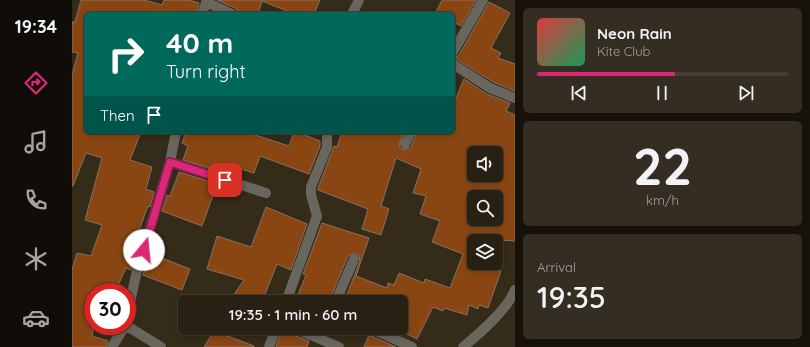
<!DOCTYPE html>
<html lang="en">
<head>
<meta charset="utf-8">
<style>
	:root { --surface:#282013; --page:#342d21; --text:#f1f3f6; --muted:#a5a3a0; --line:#443e33; --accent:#db2777 }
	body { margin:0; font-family:Quicksand,sans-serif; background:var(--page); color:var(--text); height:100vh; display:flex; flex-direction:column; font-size:15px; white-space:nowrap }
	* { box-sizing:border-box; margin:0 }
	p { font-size:13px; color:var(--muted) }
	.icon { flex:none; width:22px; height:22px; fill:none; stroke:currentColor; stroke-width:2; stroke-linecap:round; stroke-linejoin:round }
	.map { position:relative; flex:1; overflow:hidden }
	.panel { display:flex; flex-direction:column; gap:8px; padding:8px; background:#16120a; width:295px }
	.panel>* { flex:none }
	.hud { position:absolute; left:12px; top:12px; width:371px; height:122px; border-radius:6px; box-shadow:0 2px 6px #0003,0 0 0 1px var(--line); background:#00695c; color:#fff; overflow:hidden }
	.fabs { position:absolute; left:395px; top:146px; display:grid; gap:8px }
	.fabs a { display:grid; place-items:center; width:36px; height:36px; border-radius:6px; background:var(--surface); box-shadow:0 2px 6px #0003,0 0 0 1px var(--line); font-size:20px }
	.speed { position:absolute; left:12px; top:283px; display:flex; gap:8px; font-size:20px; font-weight:700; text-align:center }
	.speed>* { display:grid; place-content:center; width:52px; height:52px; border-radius:50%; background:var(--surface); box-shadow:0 2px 6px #0003,0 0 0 1px var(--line); line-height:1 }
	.speed .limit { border:6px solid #d22; background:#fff; color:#111 }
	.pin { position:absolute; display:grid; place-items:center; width:34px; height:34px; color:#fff; margin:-17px; border-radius:8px; box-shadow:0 2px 6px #0006 }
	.me { position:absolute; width:44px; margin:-22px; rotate:17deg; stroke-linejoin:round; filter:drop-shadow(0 0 3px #0008) }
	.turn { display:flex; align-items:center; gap:14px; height:84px; padding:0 16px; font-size:18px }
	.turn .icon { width:52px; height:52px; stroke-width:2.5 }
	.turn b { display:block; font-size:28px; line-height:34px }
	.then { display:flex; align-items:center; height:38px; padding:0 16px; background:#0003; gap:8px; font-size:15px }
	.big { font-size:30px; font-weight:600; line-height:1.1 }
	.panel .card { flex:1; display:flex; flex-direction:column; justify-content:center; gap:6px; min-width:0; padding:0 14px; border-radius:6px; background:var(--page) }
	.panel .dial { align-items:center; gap:0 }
	.dial b { font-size:52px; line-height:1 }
	.song { display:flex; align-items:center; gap:12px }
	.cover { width:48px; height:48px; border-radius:6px; background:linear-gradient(135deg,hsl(0 70% 55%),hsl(150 70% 35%)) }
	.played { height:4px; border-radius:2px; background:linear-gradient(90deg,var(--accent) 55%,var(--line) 55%) }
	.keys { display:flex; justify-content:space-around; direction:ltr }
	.trip { position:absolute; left:106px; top:295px; width:230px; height:40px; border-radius:6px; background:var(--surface); box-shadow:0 2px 6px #0003,0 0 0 1px var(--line); font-weight:600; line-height:40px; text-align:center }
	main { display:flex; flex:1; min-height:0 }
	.menu { display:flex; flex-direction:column; width:72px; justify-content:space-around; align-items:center; background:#100d08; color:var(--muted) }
	.menu .icon { width:28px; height:28px }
	.menu .on { color:var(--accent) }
	.menu b { font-size:18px; color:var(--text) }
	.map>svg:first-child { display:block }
	.building { fill:#894612; stroke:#867165; fill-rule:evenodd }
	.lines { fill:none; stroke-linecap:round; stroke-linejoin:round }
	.minor { stroke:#69665d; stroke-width:10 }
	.tertiary { stroke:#69665d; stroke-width:10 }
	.route-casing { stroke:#8e194d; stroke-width:10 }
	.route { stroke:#db2777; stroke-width:7 }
</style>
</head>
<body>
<main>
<nav class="menu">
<b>19:34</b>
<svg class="icon on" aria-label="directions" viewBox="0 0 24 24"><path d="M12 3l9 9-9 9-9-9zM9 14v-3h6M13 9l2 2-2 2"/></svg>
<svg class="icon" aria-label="music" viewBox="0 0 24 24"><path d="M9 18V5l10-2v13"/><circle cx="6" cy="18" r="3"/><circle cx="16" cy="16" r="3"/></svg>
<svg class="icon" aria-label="phone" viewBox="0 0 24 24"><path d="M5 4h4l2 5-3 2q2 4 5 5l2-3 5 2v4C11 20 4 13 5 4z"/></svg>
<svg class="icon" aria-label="climate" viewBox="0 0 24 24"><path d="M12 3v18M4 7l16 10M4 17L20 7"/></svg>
<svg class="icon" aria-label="car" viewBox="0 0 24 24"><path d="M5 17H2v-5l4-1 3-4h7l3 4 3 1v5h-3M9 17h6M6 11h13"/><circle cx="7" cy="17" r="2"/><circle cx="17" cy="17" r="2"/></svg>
</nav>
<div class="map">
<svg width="443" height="347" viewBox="0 0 443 347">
	<rect width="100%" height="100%" fill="#352b19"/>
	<!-- building -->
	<path class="building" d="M 9,0 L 72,0 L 90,5 L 92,0 L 117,0 L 127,3 L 124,14 L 14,14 L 14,132 L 69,132 L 58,160 L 80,167 L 74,189 L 82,192 L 78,207 L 76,206 L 61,247 L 65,248 L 59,270 L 54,268 L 43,292 L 21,292 L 21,332 L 20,336 L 36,341 L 34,347 L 0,347 L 0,270 L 5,253 L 19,256 L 30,225 L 13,220 L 30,158 L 14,153 L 1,186 L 0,186 L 0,75 L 6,53 L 0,52 L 0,22 L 3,22 Z
		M 145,0 L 248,0 L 242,14 L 214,14 L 215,11 L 190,1 L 186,14 L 175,14 L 166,11 L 163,8 Z
		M 370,0 L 404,0 L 389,26 L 381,22 L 381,14 L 363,14 Z
		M 417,2 L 438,13 L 419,48 L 429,53 L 426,58 L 443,64 L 443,91 L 421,82 L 383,58 L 387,55 Z
		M 392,79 L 415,94 L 438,103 L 434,111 L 443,115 L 443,241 L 425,240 L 424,244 L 424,241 L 402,241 L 402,263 L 418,263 L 417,266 L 429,271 L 416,308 L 407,305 L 406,309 L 397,305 L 395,315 L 372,308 L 371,311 L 361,307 L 345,339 L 329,331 L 329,302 L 272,302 L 288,261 L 287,255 L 282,253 L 276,256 L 261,292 L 259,302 L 223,302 L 234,275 L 231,274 L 250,223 L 297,238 L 284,276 L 315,288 L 316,283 L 322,285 L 327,273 L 352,283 L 353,279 L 378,288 L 391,254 L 360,242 L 368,221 L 348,214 L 354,196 L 341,193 L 349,169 L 324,158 L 309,206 L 317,209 L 309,235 L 290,229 L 296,209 L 246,190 L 246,188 L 262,146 L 265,147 L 270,132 L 332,132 L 327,145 L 328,148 L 333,150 L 339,147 L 345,132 L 381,132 L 381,105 ZM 402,153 L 424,153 L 424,175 L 402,175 ZM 402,197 L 424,197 L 424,219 L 402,219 Z
		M 114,132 L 174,132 L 217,146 L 222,132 L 225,132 L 248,141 L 248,146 L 237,174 L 188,156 L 182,173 L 153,164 L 150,172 L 111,160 L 116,146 L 110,143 Z
		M 107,172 L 145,184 L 130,226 L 90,211 L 95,195 L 98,196 Z
		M 194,207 L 235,224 L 219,270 L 205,264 L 190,302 L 157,302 L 172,280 L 135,269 L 145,236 L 179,247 Z
		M 77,253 L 118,269 L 110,290 L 71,275 Z
		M 210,328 L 216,328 L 219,334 L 237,341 L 235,347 L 204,347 Z
		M 142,331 L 182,346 L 182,347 L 132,347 Z
		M 297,335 L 324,347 L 292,347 Z"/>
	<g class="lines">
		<!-- minor -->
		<path class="minor" d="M 134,2 L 160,14
			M 130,14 L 135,0
			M 280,14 L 287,0
			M 381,52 L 411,0
			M 381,64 L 418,88 L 443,98
			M 333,144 L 339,132
			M 98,162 L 194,193
			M 214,302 L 245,216 L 239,195 L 239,187 L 255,147 L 255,132
			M 265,302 L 267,294 L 282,259
			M 55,317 L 64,275 L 98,162 L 104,132
			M 55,326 L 89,347
			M 222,328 L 267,347
			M 298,328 L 340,347
			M 40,347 L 53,326
			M 197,347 L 204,328"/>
		<!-- tertiary -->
		<path class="tertiary" d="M 391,347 C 408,333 434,311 443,290"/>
	</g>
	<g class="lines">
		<!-- route casing -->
		<g class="route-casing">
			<path id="route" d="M 72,250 L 98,162 L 153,180"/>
		</g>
		<!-- route -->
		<use href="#route" class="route"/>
	</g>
</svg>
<div class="fabs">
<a><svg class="icon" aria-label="sound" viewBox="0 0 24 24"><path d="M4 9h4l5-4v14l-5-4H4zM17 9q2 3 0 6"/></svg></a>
<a><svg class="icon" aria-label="search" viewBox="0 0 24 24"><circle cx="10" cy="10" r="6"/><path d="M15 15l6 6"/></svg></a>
<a><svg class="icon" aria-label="layers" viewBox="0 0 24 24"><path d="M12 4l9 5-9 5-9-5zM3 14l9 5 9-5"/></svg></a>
</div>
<div class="speed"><div class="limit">30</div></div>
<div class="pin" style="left:153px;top:180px;background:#d93025"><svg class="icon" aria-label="arrive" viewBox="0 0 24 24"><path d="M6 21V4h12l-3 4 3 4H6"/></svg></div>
<svg class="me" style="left:72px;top:250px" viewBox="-20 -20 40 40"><circle r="19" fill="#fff"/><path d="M0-13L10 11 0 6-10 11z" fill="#db2777"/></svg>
<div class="trip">19:35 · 1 min · 60 m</div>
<div class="hud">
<div class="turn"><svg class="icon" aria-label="right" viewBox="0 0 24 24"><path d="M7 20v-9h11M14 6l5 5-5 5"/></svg><div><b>40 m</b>Turn right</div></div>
<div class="then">Then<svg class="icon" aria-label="arrive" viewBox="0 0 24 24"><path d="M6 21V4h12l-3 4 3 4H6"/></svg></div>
</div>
</div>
<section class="panel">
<div class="card">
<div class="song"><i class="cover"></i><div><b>Neon Rain</b><p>Kite Club</p></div></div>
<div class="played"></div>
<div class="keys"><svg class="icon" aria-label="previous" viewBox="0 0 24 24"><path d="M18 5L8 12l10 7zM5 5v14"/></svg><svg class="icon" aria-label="pause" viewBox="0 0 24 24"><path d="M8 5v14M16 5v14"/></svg><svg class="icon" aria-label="next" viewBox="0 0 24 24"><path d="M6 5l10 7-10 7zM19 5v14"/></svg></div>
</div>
<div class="card dial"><b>22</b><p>km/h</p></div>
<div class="card"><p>Arrival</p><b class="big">19:35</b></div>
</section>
</main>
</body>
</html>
